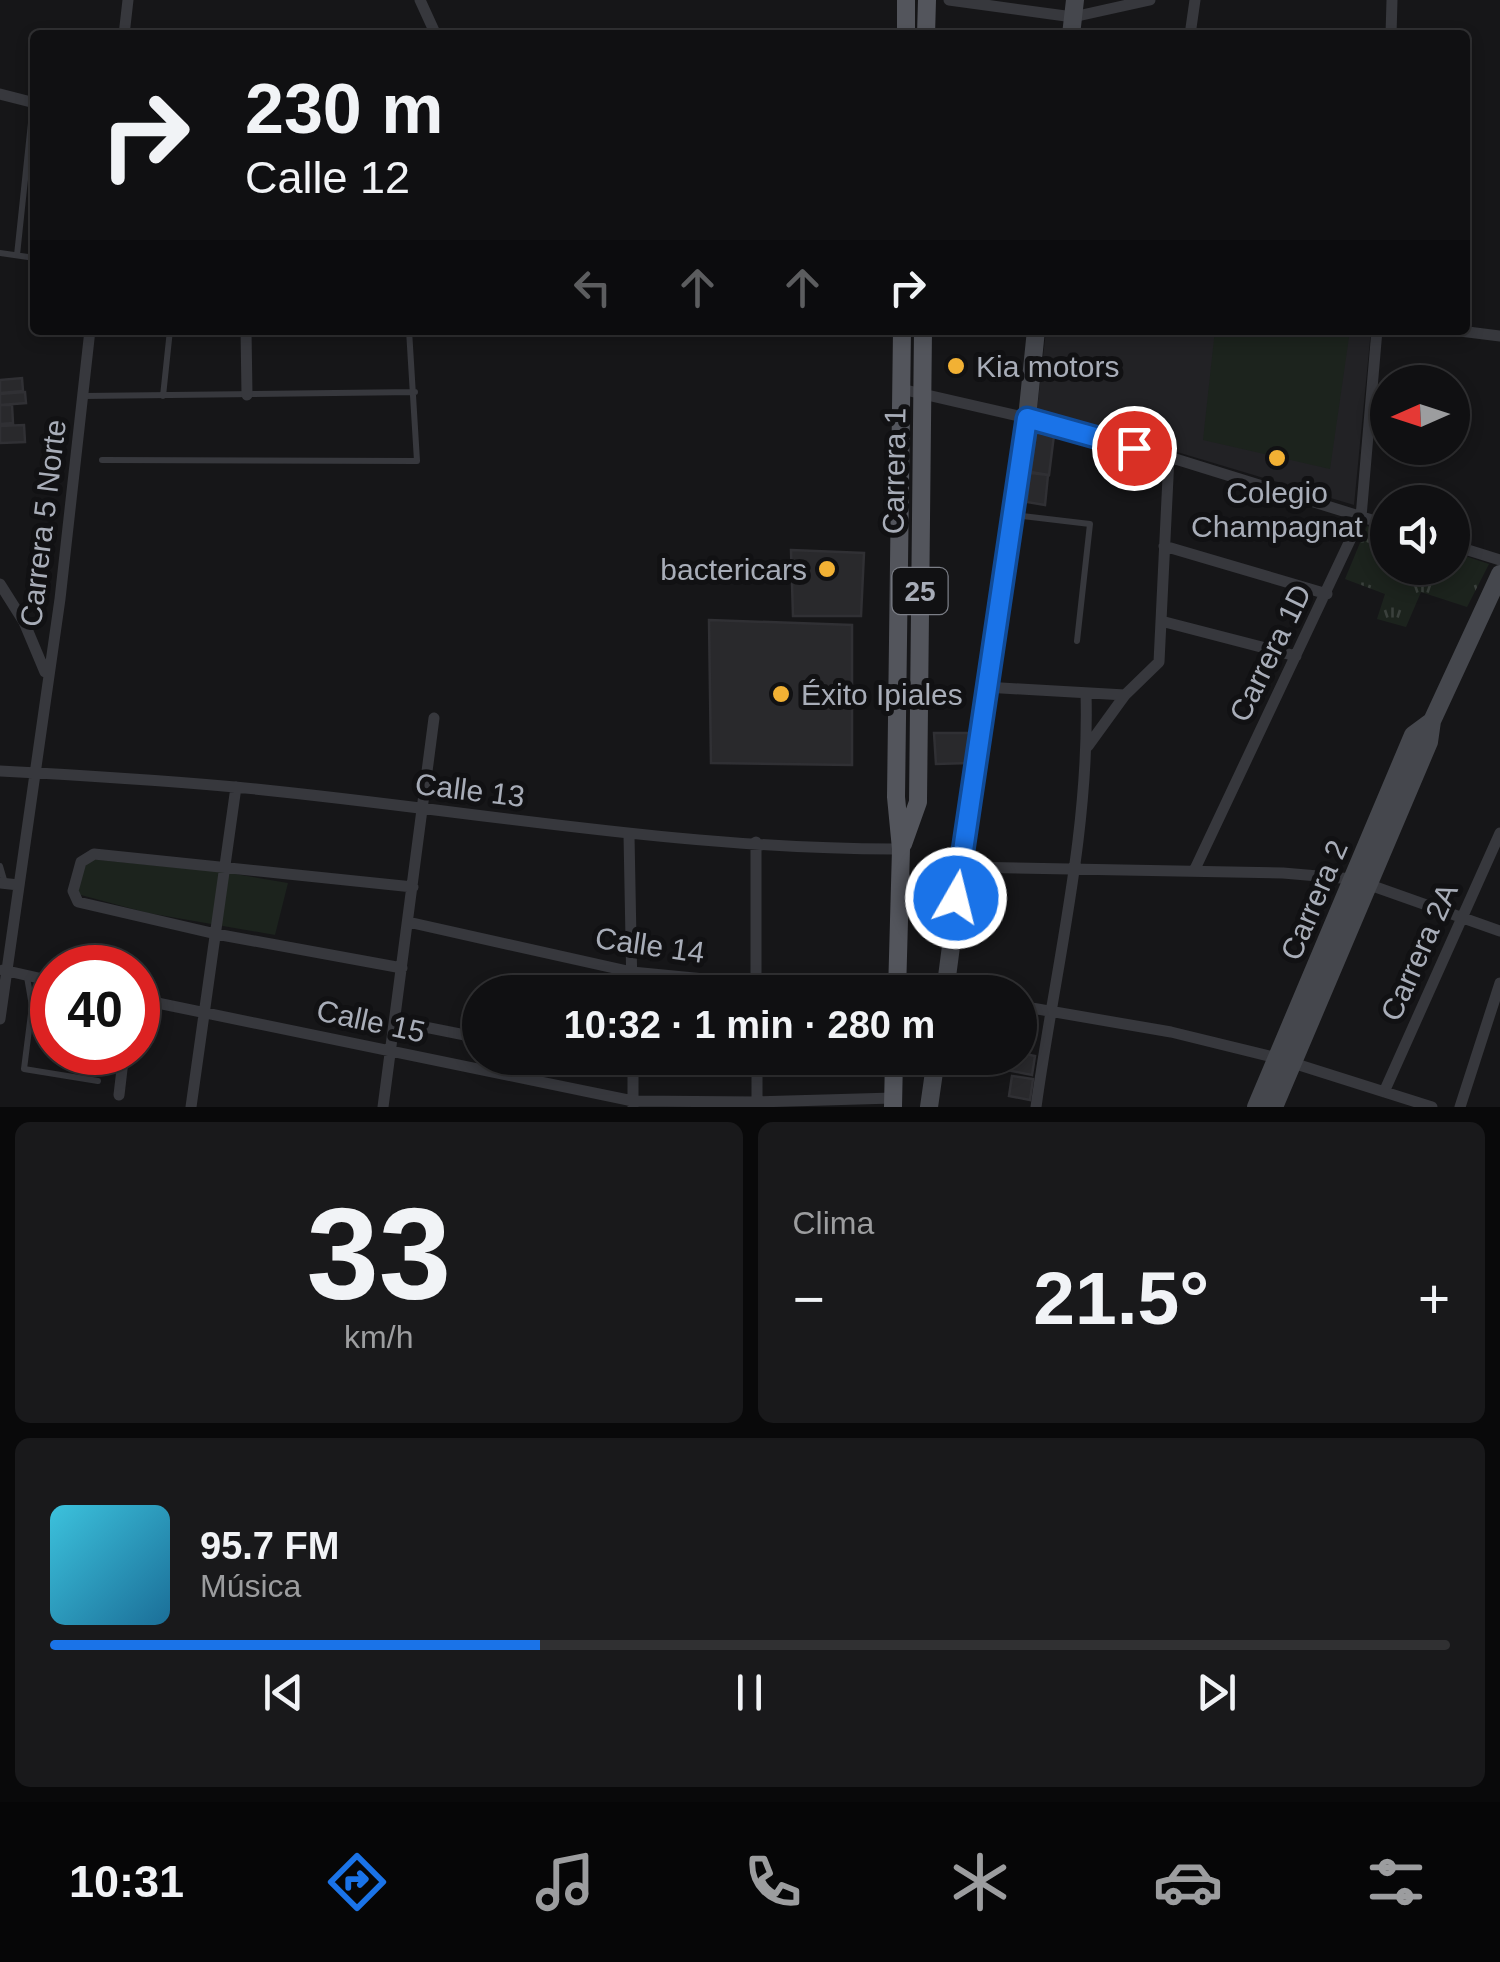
<!DOCTYPE html>
<html lang="es">
<head>
<meta charset="utf-8">
<style>
	:root { --surface:#101012; --page:#19191b; --text:#f1f3f6; --muted:#9c9d9f; --line:#303032; --accent:#1a73e8 }
	body { margin:0; font-family:Helvetica,sans-serif; background:var(--page); color:var(--text); height:100vh; display:flex; flex-direction:column; font-size:38px; white-space:nowrap }
	* { box-sizing:border-box; margin:0 }
	p { font-size:32px; color:var(--muted) }
	.icon { flex:none; width:55px; height:55px; fill:none; stroke:currentColor; stroke-width:2; stroke-linecap:round; stroke-linejoin:round }
	.map { position:relative; height:1107px; overflow:hidden }
	.side { display:flex; flex-direction:column; gap:15px; padding:15px; background:#09090a; flex:1 }
	.side>* { flex:none }
	.hud { position:absolute; left:30px; top:30px; width:1440px; height:305px; border-radius:10px; box-shadow:0 5px 15px #0003,0 0 0 2px var(--line); background:#101012; color:var(--text); overflow:hidden }
	.needle { width:65px; rotate:267deg }
	.buttons { position:absolute; left:1370px; top:365px; display:grid; gap:20px }
	.buttons a { display:grid; place-items:center; width:100px; height:100px; border-radius:50%; background:var(--surface); box-shadow:0 5px 15px #0003,0 0 0 2px var(--line); font-size:50px }
	.speed { position:absolute; left:30px; top:945px; display:flex; gap:20px; font-size:50px; font-weight:700; text-align:center }
	.speed>* { display:grid; place-content:center; width:130px; height:130px; border-radius:50%; background:var(--surface); box-shadow:0 5px 15px #0003,0 0 0 2px var(--line); line-height:1 }
	.speed .limit { border:15px solid #d22; background:#fff; color:#111 }
	.pin { position:absolute; display:grid; place-items:center; width:85px; height:85px; color:#fff; margin:-42px; border:5px solid #fff; border-radius:50%; box-shadow:0 2px 10px #0007 }
	.me { position:absolute; width:110px; margin:-55px; rotate:8deg; stroke-linejoin:round; filter:drop-shadow(0 0 8px #0008) }
	.turn { display:flex; align-items:center; gap:35px; height:210px; padding:0 50px; font-size:45px }
	.turn .icon { width:130px; height:130px; stroke-width:2.5 }
	.turn b { display:block; font-size:70px; line-height:85px }
	.lanes { display:flex; align-items:center; height:95px; padding:0 50px; background:#0003; justify-content:center; gap:50px; direction:ltr }
	.lanes .off { opacity:.35 }
	.big { font-size:75px; font-weight:800; line-height:1.1 }
	.side .card { flex:1; display:flex; flex-direction:column; justify-content:center; gap:15px; min-width:0; padding:0 35px; border-radius:15px; background:var(--page) }
	.side .dial { align-items:center; gap:0 }
	.dial b { font-size:130px; line-height:1 }
	.song { display:flex; align-items:center; gap:30px }
	.cover { width:120px; height:120px; border-radius:15px; background:linear-gradient(135deg,hsl(190 70% 55%),hsl(200 70% 35%)) }
	.played { height:10px; border-radius:5px; background:linear-gradient(90deg,var(--accent) 35%,var(--line) 35%) }
	.keys { display:flex; justify-content:space-around; direction:ltr }
	.heat { display:flex; justify-content:space-between; align-items:center; font-size:55px; direction:ltr }
	.side .tiles { flex:1; display:grid; gap:15px; grid-template-columns:1fr 1fr }
	.card:last-child { grid-column:span 2 }
	.trip { position:absolute; left:462px; top:975px; width:575px; height:100px; border-radius:50px; background:var(--surface); box-shadow:0 5px 15px #0003,0 0 0 2px var(--line); font-weight:800; line-height:100px; text-align:center }
	.menu { display:flex; height:160px; justify-content:space-around; align-items:center; background:#060607; color:var(--muted) }
	.menu .icon { width:70px; height:70px }
	.menu .selected { color:var(--accent) }
	.menu b { font-size:45px; color:var(--text) }
	.map>svg:first-child { display:block }
	.built { fill:#222225 }
	.grass { fill:url(#grass-tufts) }
	.green { fill:#1c231d }
	.building { fill:#29292c; stroke:#303034; stroke-width:2.5 }
	.lines { fill:none; stroke-linecap:round; stroke-linejoin:round }
	.lane { stroke:#37383d; stroke-width:6 }
	.street { stroke:#37383d; stroke-width:11 }
	.secondary { stroke:#45474d; stroke-width:18 }
	.primary { stroke:#53555c; stroke-width:18 }
	.route-casing { stroke:#114b97; stroke-width:25 }
	.route { stroke:#1a73e8; stroke-width:18 }
	.poi-dot { fill:#f2b134; stroke:#111113; stroke-width:4 }
	.labels { text-anchor:middle; dominant-baseline:central; stroke-width:10; stroke-linejoin:round; paint-order:stroke }
	.shield { fill:#111113; stroke:#7b7e86; stroke-width:2.5 }
	.shield-label { font-size:28px; font-weight:bold; fill:#a8adb8 }
	.poi-label { font-size:30px; fill:#a8adb8; stroke:#111113; text-anchor:start }
	.street-label { font-size:30px; fill:#a8adb8; stroke:#111113 }
</style>
</head>
<body>
<div class="map">
<svg width="1500" height="1107" viewBox="0 0 1500 1107">
	<defs>
		<pattern id="grass-tufts" width="24" height="20" patternUnits="userSpaceOnUse" patternTransform="scale(2.5)"><rect width="24" height="20" fill="#1c231d"/><path d="M3 7l-1-3M5 7V3M7 7l1-3M15 17l-1-3M17 17v-4M19 17l1-3" fill="none" stroke="#3a403c"/></pattern>
	</defs>
	<rect width="100%" height="100%" fill="#161618"/>
	<!-- built -->
	<path class="built" d="M 1046,330 L 1371,330 L 1354,505 L 1037,410 Z"/>
	<!-- grass -->
	<path class="grass" d="M 1367,526 L 1387,532 L 1388,568 L 1452,568 L 1453,552 L 1489,564 L 1467,607 L 1421,592 L 1406,627 L 1377,619 L 1385,594 L 1345,579 Z"/>
	<!-- green -->
	<path class="green" d="M 1215,330 L 1350,330 L 1330,469 L 1203,440 Z
		M 89,859 L 223,872 L 288,883 L 275,935 L 148,913 L 77,894 L 83,863 Z"/>
	<!-- building -->
	<path class="building" d="M 22,378 L 23,391 L 0,393 L 0,380 Z
		M 25,392 L 26,403 L 0,405 L 0,394 Z
		M 0,405 L 12,405 L 13,423 L 0,424 Z
		M 24,425 L 25,442 L 0,443 L 0,426 Z
		M 1036,433 L 1054,435 L 1049,475 L 1031,472 Z
		M 1030,473 L 1048,475 L 1045,505 L 1027,502 Z
		M 791,550 L 864,553 L 861,616 L 793,616 Z
		M 709,620 L 852,625 L 852,765 L 711,763 Z
		M 934,733 L 973,733 L 969,763 L 936,764 Z
		M 1020,1053 L 1035,1056 L 1032,1075 L 997,1068 L 999,1058 L 1020,1058 Z
		M 1012,1076 L 1033,1079 L 1030,1100 L 1009,1096 Z"/>
	<g class="lines">
		<!-- lane -->
		<path class="lane" d="M 0,253 L 35,258
			M 17,255 L 33,104
			M 84,396 L 415,392
			M 163,396 L 170,330
			M 102,460 L 417,461 L 409,330
			M 1013,515 L 1090,524 L 1077,641
			M 0,866 L 5,883
			M 27,977 L 32,1006 L 24,1069 L 98,1081
			M 32,1006 L 41,1010 L 52,1023"/>
		<!-- street -->
		<path class="street" d="M 420,0 L 436,35
			M 949,0 L 1073,17 L 1150,0
			M 124,35 L 128,0
			M 1190,35 L 1195,0
			M 1391,35 L 1392,0
			M 0,94 L 35,103
			M 246,330 L 247,395
			M 1452,330 L 1500,336
			M 901,389 L 1027,418 L 1169,457 L 1388,525
			M 1452,545 L 1500,560
			M 1164,546 L 1327,594
			M 0,584 L 24,622 L 45,672
			M 1161,621 L 1296,656
			M 985,687 L 1125,695
			M 1088,746 L 1125,695 L 1159,662 L 1169,457
			M 0,771 C 78,775 157,780 235,787 C 457,808 678,850 901,849
			M 629,835 L 632,992
			M 756,842 L 756,992
			M 960,867 L 1283,873 L 1353,879 L 1500,931
			M 1194,871 L 1361,517 L 1377,330
			M 0,883 L 19,885
			M 408,922 L 632,972 L 756,984 L 948,992
			M 402,968 L 216,934 L 78,902 L 73,891 L 81,862 L 94,854 L 413,887
			M 3,970 L 52,981
			M 138,999 L 633,1101 L 757,1102 L 893,1098
			M 1020,1006 L 1171,1032 L 1277,1058 L 1432,1107
			M 0,1019 L 60,599 L 90,330
			M 395,1021 L 480,1038
			M 575,1058 L 633,1069
			M 633,1058 L 633,1107
			M 757,1058 L 757,1107
			M 1384,1092 L 1500,833
			M 119,1095 L 124,1052
			M 191,1107 L 236,787
			M 383,1107 L 434,718
			M 1036,1107 C 1055,969 1090,833 1086,693
			M 1460,1107 L 1500,983"/>
		<!-- secondary -->
		<path class="secondary" d="M 1071,35 L 1075,0
			M 945,992 L 985,687 L 1027,418 L 1036,330
			M 929,1107 L 936,1058
			M 1256,1107 L 1413,735 L 1432,721
			M 1274,1107 L 1429,742 L 1432,721 L 1500,574"/>
		<!-- primary -->
		<path class="primary" d="M 906,35 L 906,0
			M 926,35 L 927,0
			M 903,844 L 918,802 L 923,330
			M 897,992 L 901,849 L 896,797 L 902,330
			M 893,1107 L 894,1058"/>
	</g>
	<g class="lines">
		<!-- route casing -->
		<g class="route-casing">
			<path id="route" d="M 956,898 L 1027,418 L 1134,448"/>
		</g>
		<!-- route -->
		<use href="#route" class="route"/>
	</g>
	<!-- markers -->
	<g class="poi-dot">
		<circle cx="956" cy="366" r="10"/>
		<circle cx="1277" cy="458" r="10"/>
		<circle cx="827" cy="569" r="10"/>
		<circle cx="781" cy="694" r="10"/>
	</g>
	<g class="labels">
		<!-- shield labels -->
		<rect class="shield" x="892.5" y="568" width="55" height="46" rx="8"/>
		<g class="shield-label">
			<text x="920" y="591">25</text>
		</g>
		<!-- poi labels -->
		<g class="poi-label">
			<text x="976" y="366">Kia motors</text>
			<text x="1277" y="492" text-anchor="middle">Colegio<tspan x="1277" dy="34">Champagnat</tspan></text>
			<text x="807" y="569" text-anchor="end">bactericars</text>
			<text x="801" y="694">Éxito Ipiales</text>
		</g>
		<!-- street labels -->
		<g class="street-label">
			<text transform="translate(894 471) rotate(-89)">Carrera 1</text>
			<text transform="translate(43 523) rotate(-83)">Carrera 5 Norte</text>
			<text transform="translate(1270 653) rotate(-64)">Carrera 1D</text>
			<text transform="translate(470 790) rotate(7)">Calle 13</text>
			<text transform="translate(1314 900) rotate(-67)">Carrera 2</text>
			<text transform="translate(650 945) rotate(8)">Calle 14</text>
			<text transform="translate(1419 952) rotate(-66)">Carrera 2A</text>
			<text transform="translate(371 1021) rotate(12)">Calle 15</text>
		</g>
	</g>
</svg>
<div class="buttons">
<a><svg class="needle" viewBox="-14 -14 28 28"><path d="M0-13l5 13h-10z" fill="#e53935"/><path d="M0 13l5-13h-10z" fill="#9c9d9f"/></svg></a>
<a><svg class="icon" aria-label="sound" viewBox="0 0 24 24"><path d="M4 9h4l5-4v14l-5-4H4zM17 9q2 3 0 6"/></svg></a>
</div>
<div class="speed"><div class="limit">40</div></div>
<div class="pin" style="left:1134px;top:448px;background:#d93025"><svg class="icon" aria-label="arrive" viewBox="0 0 24 24"><path d="M6 21V4h12l-3 4 3 4H6"/></svg></div>
<svg class="me" style="left:956px;top:898px" viewBox="-20 -20 40 40"><circle r="17" fill="#1a73e8" stroke="#fff" stroke-width="3"/><path d="M0-11L8 9 0 5-8 9z" fill="#fff"/></svg>
<div class="trip">10:32 · 1 min · 280 m</div>
<div class="hud">
<div class="turn"><svg class="icon" aria-label="right" viewBox="0 0 24 24"><path d="M7 20v-9h11M14 6l5 5-5 5"/></svg><div><b>230 m</b>Calle 12</div></div>
<div class="lanes"><svg class="icon off" aria-label="left" viewBox="0 0 24 24"><path d="M17 20v-9H6M10 6l-5 5 5 5"/></svg><svg class="icon off" aria-label="ahead" viewBox="0 0 24 24"><path d="M12 20V5M6 11l6-6 6 6"/></svg><svg class="icon off" aria-label="ahead" viewBox="0 0 24 24"><path d="M12 20V5M6 11l6-6 6 6"/></svg><svg class="icon" aria-label="right" viewBox="0 0 24 24"><path d="M7 20v-9h11M14 6l5 5-5 5"/></svg></div>
</div>
</div>
<section class="side">
<div class="tiles">
<div class="card dial"><b>33</b><p>km/h</p></div>
<div class="card"><p>Clima</p>
<div class="heat"><a>−</a><b class="big">21.5°</b><a>+</a></div>
</div>
<div class="card">
<div class="song"><i class="cover"></i><div><b>95.7 FM</b><p>Música</p></div></div>
<div class="played"></div>
<div class="keys"><svg class="icon" aria-label="previous" viewBox="0 0 24 24"><path d="M18 5L8 12l10 7zM5 5v14"/></svg><svg class="icon" aria-label="pause" viewBox="0 0 24 24"><path d="M8 5v14M16 5v14"/></svg><svg class="icon" aria-label="next" viewBox="0 0 24 24"><path d="M6 5l10 7-10 7zM19 5v14"/></svg></div>
</div>
</div>
</section>
<nav class="menu">
<b>10:31</b>
<svg class="icon selected" aria-label="directions" viewBox="0 0 24 24"><path d="M12 3l9 9-9 9-9-9zM9 14v-3h6M13 9l2 2-2 2"/></svg>
<svg class="icon" aria-label="music" viewBox="0 0 24 24"><path d="M9 18V5l10-2v13"/><circle cx="6" cy="18" r="3"/><circle cx="16" cy="16" r="3"/></svg>
<svg class="icon" aria-label="phone" viewBox="0 0 24 24"><path d="M5 4h4l2 5-3 2q2 4 5 5l2-3 5 2v4C11 20 4 13 5 4z"/></svg>
<svg class="icon" aria-label="climate" viewBox="0 0 24 24"><path d="M12 3v18M4 7l16 10M4 17L20 7"/></svg>
<svg class="icon" aria-label="car" viewBox="0 0 24 24"><path d="M5 17H2v-5l4-1 3-4h7l3 4 3 1v5h-3M9 17h6M6 11h13"/><circle cx="7" cy="17" r="2"/><circle cx="17" cy="17" r="2"/></svg>
<svg class="icon" aria-label="filters" viewBox="0 0 24 24"><path d="M4 7h16M4 17h16"/><circle cx="9" cy="7" r="2"/><circle cx="15" cy="17" r="2"/></svg>
</nav>
</body>
</html>
